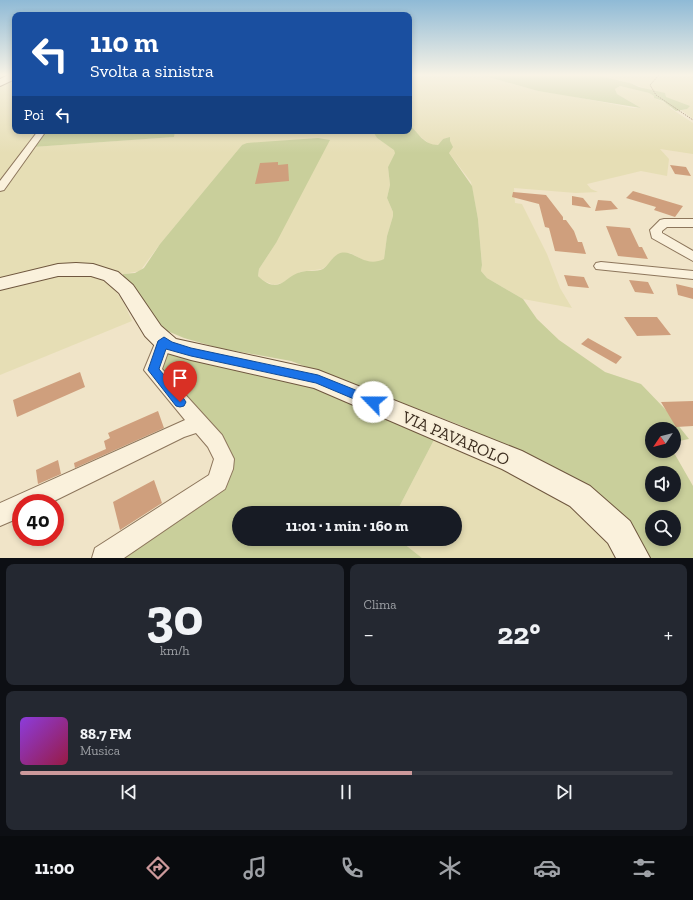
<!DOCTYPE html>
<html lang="it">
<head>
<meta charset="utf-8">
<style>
	:root { --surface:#171b24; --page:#242831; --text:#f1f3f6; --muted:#9ea1a6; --line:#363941; --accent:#cc999b }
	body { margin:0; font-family:"Zilla Slab",serif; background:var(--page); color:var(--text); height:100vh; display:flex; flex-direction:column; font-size:15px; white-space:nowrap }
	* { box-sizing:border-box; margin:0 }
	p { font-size:13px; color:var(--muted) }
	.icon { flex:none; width:22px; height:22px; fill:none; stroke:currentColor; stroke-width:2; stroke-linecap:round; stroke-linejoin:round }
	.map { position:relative; height:558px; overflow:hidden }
	.sheet { display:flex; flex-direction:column; gap:6px; padding:6px; background:#0d0f14; flex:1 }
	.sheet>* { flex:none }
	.guide { position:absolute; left:12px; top:12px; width:400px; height:122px; border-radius:8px; box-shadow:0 2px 6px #0003; background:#1a4fa0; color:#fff; overflow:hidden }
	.needle { width:26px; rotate:235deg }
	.buttons { position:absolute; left:645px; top:422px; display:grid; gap:8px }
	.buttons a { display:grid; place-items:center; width:36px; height:36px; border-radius:50%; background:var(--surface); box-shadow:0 2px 6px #0003; font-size:20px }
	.speed { position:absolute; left:12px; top:494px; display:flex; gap:8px; font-size:20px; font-weight:700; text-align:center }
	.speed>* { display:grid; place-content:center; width:52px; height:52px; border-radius:50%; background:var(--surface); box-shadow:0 2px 6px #0003; line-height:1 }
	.speed .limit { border:6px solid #d22; background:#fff; color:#111 }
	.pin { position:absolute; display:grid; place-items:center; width:34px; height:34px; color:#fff; margin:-41px -17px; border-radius:50% 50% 50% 0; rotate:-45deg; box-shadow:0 0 4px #0007 }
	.pin .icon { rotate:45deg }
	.me { position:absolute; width:44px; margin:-22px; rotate:293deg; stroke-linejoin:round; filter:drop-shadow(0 0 3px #0008) }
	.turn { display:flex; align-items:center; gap:14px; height:84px; padding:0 12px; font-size:18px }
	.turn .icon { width:52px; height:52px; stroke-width:2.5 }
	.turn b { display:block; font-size:28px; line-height:34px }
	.then { display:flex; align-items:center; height:38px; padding:0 12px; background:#0003; gap:8px; font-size:15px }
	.big { font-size:30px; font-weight:700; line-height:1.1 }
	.sheet .card { flex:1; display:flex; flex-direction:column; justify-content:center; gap:6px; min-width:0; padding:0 14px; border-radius:8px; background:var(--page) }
	.sheet .dial { align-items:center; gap:0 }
	.dial b { font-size:52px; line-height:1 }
	.song { display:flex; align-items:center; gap:12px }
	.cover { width:48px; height:48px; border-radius:6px; background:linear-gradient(135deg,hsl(270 70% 55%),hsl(340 70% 35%)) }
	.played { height:4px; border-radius:2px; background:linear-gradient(90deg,var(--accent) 60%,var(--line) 60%) }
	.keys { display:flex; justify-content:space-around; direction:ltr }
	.heat { display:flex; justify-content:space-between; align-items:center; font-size:22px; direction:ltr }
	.sheet .tiles { flex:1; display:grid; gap:6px; grid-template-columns:1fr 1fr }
	.card:last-child { grid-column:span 2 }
	.trip { position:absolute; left:232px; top:506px; width:230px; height:40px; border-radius:20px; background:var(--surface); box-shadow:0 2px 6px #0003; font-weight:700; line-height:40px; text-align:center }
	.tabs { display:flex; height:64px; justify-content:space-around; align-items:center; background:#090b0e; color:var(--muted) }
	.tabs .icon { width:28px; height:28px }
	.tabs .on { color:var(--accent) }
	.tabs b { font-size:18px; color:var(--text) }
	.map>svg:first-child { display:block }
	.farmland { fill:#e6deb5 }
	.green { fill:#c9cf9b; fill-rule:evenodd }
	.building { fill:#cf9f7d }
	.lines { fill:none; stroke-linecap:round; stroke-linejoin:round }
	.street-casing { stroke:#8d765c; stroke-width:2 }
	.secondary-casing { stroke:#6f573f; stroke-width:2 }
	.path { stroke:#8d765c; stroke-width:1; stroke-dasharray:1.5 1; stroke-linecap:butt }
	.street { fill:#faf1dc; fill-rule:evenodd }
	.secondary { fill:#faf1dc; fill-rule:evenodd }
	.route { fill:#1a73e8; stroke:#114b97 }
	.labels { text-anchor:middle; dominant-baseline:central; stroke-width:4; stroke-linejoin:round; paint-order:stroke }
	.near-street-label { font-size:17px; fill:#3d2e20; stroke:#f7eed8 }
</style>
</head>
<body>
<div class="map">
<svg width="693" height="558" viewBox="0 0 693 558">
	<rect width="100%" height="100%" fill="#f0e4c8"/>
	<!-- farmland -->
	<path class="farmland" d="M 409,75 L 481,75 L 538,91 L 565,95 L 633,108 L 641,108 L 617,94 L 615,89 L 620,86 L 649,93 L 654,96 L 654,98 L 670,105 L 670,108 L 693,123 L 693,154 L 660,149 L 669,159 L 667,176 L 641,171 L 587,184 L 591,189 L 598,192 L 576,193 L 514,188 L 515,203 L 522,204 L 547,254 L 560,288 L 572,308 L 523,299 L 487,278 L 481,271 L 482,264 L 478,219 L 471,182 L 449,153 L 450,150 L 443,139 L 438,145 L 431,145 L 417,134 L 409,124 L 409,110 L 413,99 L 409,100 Z
		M 595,75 L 693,75 L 693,119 L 681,110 L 687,109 L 650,90 L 630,83 Z
		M 15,76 L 15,131 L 41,131 L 0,186 L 0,84 Z
		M 175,131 L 374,131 L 377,138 L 395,150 L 395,153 L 388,167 L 390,185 L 387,198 L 393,212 L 393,216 L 387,236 L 384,259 L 376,263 L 365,261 L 350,253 L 333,258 L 329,264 L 322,269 L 300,272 L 285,282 L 274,285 L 264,281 L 258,276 L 259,269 L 276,243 L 242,145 L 160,244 L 140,271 L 123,274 L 98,266 L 0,281 L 0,190 L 33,147 L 173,137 Z
		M 52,274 L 94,275 L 112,286 L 124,303 L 132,321 L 0,375 L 0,288 Z
		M 436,436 L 574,500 L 625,558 L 422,558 L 398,539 L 455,539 L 455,513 L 396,513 Z"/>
	<!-- green -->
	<path class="green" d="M 481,75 L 595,75 L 630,83 L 639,87 L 665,93 L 666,97 L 690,106 L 687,109 L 676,111 L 663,101 L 654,98 L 654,96 L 649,93 L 620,86 L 615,89 L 617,94 L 641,108 L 538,91 Z
		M 409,124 C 418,133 424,145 438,145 L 443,139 L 450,137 L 450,141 L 453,147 L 449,153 L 472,186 L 478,219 L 482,265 L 481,271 L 487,278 L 523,299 L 537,319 L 559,340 L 605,372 L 641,384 L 666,410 L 689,439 L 674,442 L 674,429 L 652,429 L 652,451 L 673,451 L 693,486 L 693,558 L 640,558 L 551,467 L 460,425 L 291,361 L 219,348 L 184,338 L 165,330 L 158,324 L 155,317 L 122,279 L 123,274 L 135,273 L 144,268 L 160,244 L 242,145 L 247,143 L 318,138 L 330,140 L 276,243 L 259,269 L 258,276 C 280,297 285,275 301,272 C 308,270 316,272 323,269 C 329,265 331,258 338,254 C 353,247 363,269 384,259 L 387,236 L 393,216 L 393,212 L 387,198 L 390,185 L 388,167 L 395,153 L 394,150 L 377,138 L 374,133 L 374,131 L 409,131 ZM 652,473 L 674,473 L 674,495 L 652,495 ZM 652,517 L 674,517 L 674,539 L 652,539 Z
		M 43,131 L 175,131 L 174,137 L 33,147 Z
		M 164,349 L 313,383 L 436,436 L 396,513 L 239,513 L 239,539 L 398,539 L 422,558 L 111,558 L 228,470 L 157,369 Z"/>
	<!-- building -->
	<path class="building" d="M 278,162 L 278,165 L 288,164 L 289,181 L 255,184 L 260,163 Z
		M 670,165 L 686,167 L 691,176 L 675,174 Z
		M 633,191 L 683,206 L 675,217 L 654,210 L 656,207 L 626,198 Z
		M 513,192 L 546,195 L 563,217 L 563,220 L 566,220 L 574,231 L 578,242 L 582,242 L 586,254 L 555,251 L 549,228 L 545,227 L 539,204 L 512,197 Z
		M 572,196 L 583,198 L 591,208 L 572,205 Z
		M 598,200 L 611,201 L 618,209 L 595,211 Z
		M 606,226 L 630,228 L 639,247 L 642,247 L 648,259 L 618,256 Z
		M 564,275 L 584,277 L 589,288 L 568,286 Z
		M 629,280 L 648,282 L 654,294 L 635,292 Z
		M 676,284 L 693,288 L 693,299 L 678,295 Z
		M 624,317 L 657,317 L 671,335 L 637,336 Z
		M 588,338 L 622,357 L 616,364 L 581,344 Z
		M 80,372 L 85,387 L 17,417 L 13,400 Z
		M 693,401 L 693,426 L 676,427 L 661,402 Z
		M 158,411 L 164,428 L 75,468 L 74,463 L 106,449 L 104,441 L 110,438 L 108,433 Z
		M 58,460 L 61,474 L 38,484 L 36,470 Z
		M 154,480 L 162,503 L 120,530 L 113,502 Z"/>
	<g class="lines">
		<!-- street casing -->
		<g class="street-casing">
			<path id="street" d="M 38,131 L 46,131 L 4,190 L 0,191 L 0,181 Z
				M 664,219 L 693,219 L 693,227 L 667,227 L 662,231 L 662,233 L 693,251 L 693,261 L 652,238 L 650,230 L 660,220 Z
				M 601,262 L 693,271 L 693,279 L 596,269 L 594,266 L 596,263 Z
				M 164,335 L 170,337 L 172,341 L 162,369 L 222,435 L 234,459 L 233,469 L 225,489 L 124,558 L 92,558 L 95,548 L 209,475 L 214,459 L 208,447 L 196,433 L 184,437 L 50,503 L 21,503 L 21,517 L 0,526 L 0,503 L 185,420 L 144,370 L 156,341 L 158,337 Z"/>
		</g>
		<!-- secondary casing -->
		<g class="secondary-casing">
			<path id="secondary" d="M 8,75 L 15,75 L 15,79 L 0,86 L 0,79 Z
				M 76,263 L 93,264 L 118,272 L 133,285 L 161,326 L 176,339 L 318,370 L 522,451 L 590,486 L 630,521 L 650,558 L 616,558 L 608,543 L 570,506 L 502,469 L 314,388 L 191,360 L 160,351 L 145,336 L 119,293 L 104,280 L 91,276 L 58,276 L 0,290 L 0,278 L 58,264 Z"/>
		</g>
		<!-- path -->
		<path class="path" d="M 659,75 L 650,85 L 656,95 L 693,120"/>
		<!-- street -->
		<use href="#street" class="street"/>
		<!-- secondary -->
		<use href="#secondary" class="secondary"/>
	</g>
	<!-- sky -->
	<linearGradient id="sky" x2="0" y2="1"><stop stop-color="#8fbad6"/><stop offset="0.49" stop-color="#f8f3e6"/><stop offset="1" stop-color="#f8f3e6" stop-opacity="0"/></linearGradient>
	<rect width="693" height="153" fill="url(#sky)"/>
	<!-- route -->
	<path class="route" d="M 164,337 L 172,342 L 191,348 L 318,375 L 378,399 L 379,402 L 378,406 L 373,407 L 316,383 L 191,356 L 166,349 L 159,369 L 184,399 L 186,402 L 184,406 L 180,407 L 176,406 L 148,370 L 158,341 Z"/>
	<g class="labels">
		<!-- near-street labels -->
		<g class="near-street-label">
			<text transform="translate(456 438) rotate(23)">VIA PAVAROLO</text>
		</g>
	</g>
</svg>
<div class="buttons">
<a><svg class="needle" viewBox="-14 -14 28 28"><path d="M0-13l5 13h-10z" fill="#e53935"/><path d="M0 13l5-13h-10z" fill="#9ea1a6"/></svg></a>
<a><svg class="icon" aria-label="sound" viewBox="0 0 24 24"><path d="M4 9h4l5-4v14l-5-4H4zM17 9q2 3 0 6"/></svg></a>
<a><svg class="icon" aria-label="search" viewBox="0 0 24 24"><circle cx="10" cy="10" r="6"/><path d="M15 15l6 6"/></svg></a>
</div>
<div class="speed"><div class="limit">40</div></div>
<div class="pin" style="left:180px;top:402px;background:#d93025"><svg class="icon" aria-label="arrive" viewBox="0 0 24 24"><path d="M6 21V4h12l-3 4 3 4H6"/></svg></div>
<svg class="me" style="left:373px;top:402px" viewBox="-20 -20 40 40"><circle r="19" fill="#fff"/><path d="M0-13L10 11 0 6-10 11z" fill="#1a73e8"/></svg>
<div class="trip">11:01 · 1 min · 160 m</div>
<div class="guide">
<div class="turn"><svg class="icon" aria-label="left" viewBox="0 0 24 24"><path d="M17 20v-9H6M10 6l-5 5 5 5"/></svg><div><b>110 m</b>Svolta a sinistra</div></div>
<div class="then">Poi<svg class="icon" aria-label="left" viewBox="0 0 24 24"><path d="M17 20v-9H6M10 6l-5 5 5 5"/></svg></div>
</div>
</div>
<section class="sheet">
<div class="tiles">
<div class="card dial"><b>30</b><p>km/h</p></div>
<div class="card"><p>Clima</p>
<div class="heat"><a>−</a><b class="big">22°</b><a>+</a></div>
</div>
<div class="card">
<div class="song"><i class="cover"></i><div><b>88.7 FM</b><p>Musica</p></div></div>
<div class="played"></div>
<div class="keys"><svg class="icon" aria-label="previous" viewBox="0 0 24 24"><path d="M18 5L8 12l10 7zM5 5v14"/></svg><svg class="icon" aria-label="pause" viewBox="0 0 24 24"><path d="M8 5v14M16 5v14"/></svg><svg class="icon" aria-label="next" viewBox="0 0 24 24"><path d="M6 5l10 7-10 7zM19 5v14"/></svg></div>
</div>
</div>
</section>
<nav class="tabs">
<b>11:00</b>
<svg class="icon on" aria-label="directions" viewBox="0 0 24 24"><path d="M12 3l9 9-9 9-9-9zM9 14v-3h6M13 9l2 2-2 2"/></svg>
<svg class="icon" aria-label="music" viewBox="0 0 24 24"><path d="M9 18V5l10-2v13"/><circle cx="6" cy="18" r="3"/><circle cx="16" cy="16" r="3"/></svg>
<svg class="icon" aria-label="phone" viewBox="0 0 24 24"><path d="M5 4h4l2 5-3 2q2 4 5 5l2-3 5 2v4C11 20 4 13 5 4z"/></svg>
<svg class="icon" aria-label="climate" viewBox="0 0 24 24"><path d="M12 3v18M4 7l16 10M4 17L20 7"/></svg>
<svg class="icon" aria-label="car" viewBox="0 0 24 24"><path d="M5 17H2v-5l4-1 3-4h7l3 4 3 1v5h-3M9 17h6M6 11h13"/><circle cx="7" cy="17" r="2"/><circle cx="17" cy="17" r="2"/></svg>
<svg class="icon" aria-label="filters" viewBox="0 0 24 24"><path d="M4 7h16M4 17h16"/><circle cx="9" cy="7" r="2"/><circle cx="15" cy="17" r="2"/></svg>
</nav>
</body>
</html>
